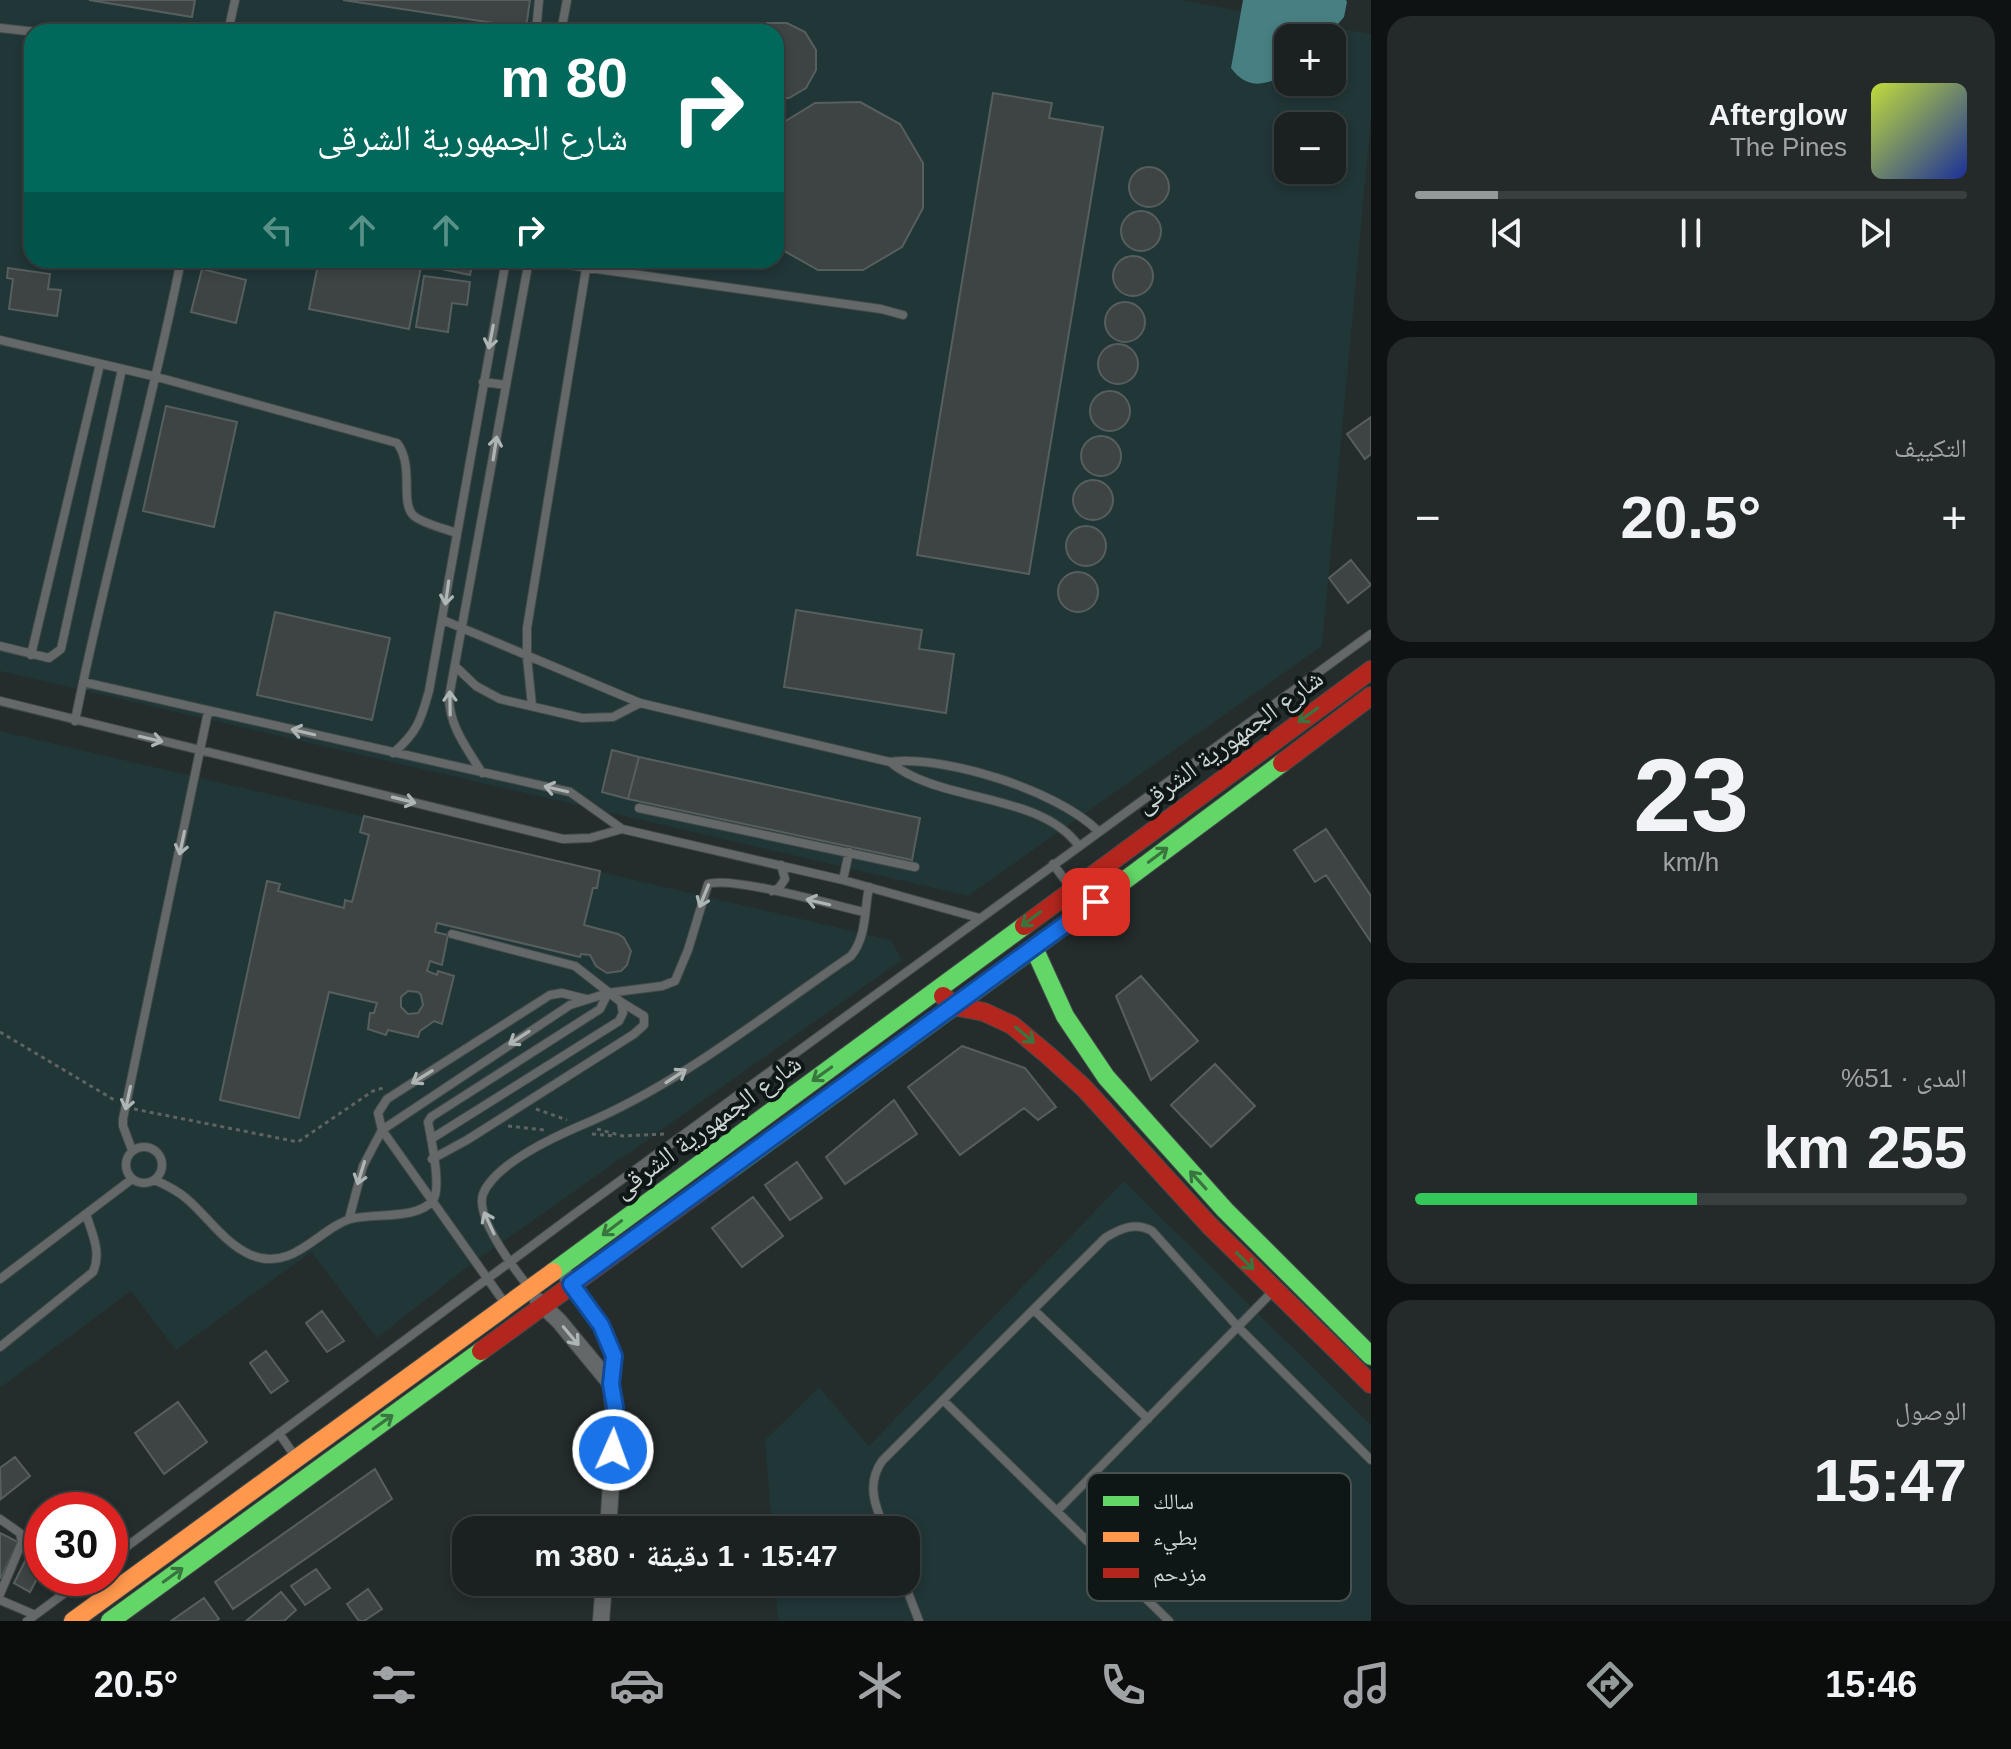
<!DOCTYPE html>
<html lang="ar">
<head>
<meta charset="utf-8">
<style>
	:root { --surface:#1b2121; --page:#24292a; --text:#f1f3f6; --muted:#a0a3a5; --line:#393e3f; --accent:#929a9a }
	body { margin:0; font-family:Helvetica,"Noto Naskh Arabic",sans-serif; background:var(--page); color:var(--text); direction:rtl; height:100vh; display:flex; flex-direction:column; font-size:30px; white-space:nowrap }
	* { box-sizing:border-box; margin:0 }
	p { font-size:26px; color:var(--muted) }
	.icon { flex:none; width:44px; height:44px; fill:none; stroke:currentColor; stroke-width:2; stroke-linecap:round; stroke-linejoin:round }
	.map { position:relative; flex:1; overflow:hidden; direction:ltr }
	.panel { display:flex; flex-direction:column; gap:16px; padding:16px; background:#0f1212; width:640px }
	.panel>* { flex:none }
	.banner { position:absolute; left:24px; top:24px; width:760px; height:244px; border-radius:24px; box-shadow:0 4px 12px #0003,0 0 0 2px var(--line); direction:rtl; background:#00695c; color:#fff; overflow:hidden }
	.fabs { position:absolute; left:1274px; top:24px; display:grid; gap:16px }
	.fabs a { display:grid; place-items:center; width:72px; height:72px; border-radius:16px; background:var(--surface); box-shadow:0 4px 12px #0003,0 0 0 2px var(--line); font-size:40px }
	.speed { position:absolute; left:24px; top:1492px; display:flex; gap:16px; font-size:40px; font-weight:700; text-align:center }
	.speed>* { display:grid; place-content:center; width:104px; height:104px; border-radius:50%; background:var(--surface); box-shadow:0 4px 12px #0003,0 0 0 2px var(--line); line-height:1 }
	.speed .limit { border:12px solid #d22; background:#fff; color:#111 }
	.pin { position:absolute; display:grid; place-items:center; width:68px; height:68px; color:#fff; margin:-34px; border-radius:16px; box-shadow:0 4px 12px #0006 }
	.me { position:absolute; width:88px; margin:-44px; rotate:2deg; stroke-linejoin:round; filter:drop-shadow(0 0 6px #0008) }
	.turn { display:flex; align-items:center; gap:28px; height:168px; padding:0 24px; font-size:36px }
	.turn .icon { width:104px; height:104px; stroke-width:2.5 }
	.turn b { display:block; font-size:56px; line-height:68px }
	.lanes { display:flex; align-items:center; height:76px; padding:0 24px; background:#0003; justify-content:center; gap:40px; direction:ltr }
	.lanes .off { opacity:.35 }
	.big { font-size:60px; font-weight:700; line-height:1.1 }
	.panel .tile { flex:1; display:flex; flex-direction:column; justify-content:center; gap:12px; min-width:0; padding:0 28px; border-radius:24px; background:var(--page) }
	.panel .dial { align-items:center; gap:0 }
	.dial b { font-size:104px; line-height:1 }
	.song { display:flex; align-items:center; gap:24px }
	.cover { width:96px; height:96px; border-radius:12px; background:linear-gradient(135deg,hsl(70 70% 55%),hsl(230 70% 35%)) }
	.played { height:8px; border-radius:4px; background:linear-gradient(90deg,var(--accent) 15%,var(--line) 15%) }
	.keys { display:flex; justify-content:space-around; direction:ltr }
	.heat { display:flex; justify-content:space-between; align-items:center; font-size:44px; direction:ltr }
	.charge { height:12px; border-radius:6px; background:linear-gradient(90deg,#34c759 51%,var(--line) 0) }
	.trip { position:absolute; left:452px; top:1516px; width:468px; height:80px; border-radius:24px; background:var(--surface); box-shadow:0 4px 12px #0003,0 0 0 2px var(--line); font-weight:700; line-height:80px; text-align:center; direction:rtl }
	.tabs { display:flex; height:128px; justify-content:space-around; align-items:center; background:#0b0d0d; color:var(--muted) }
	.tabs .icon { width:56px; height:56px }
	.tabs .active { color:var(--accent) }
	.tabs b { font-size:36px; color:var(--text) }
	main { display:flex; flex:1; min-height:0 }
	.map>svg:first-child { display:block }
	.built { fill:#213637; fill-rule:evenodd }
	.water { fill:#477f82 }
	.building { fill:#3e4444; stroke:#575e5e; stroke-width:2; fill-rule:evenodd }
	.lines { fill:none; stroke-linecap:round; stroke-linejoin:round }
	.lane-casing { stroke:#434a4a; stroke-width:10 }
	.street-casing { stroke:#434a4a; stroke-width:18 }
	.fast-casing { stroke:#434a4a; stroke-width:20 }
	.slow-casing { stroke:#434a4a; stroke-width:20 }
	.jam-casing { stroke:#434a4a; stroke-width:20 }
	.path { stroke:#5f6363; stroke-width:3; stroke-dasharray:4 4; stroke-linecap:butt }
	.lane { stroke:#656868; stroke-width:8 }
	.street { stroke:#656868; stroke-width:16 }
	.fast { stroke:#63d668; stroke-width:18 }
	.slow { stroke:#ff974d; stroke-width:18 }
	.jam { stroke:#b3261e; stroke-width:18 }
	.oneway { stroke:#aeb5b5 }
	.oneway2 { stroke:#39763f }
	.route-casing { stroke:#114b97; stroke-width:20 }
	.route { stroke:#1a73e8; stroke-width:14 }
	.labels { text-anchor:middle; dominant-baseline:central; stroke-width:8; stroke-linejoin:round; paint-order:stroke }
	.street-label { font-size:26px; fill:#cdd6d6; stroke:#0f1616 }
	.key { fill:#0f1616; stroke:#485050; stroke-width:2 }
	.key-label { font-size:22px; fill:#cdd6d6 }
</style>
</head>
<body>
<main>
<section class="panel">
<div class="tile">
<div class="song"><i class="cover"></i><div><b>Afterglow</b><p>The Pines</p></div></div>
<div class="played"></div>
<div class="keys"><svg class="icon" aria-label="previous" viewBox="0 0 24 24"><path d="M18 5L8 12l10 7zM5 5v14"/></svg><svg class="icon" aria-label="pause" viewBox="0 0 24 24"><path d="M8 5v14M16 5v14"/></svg><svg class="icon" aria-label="next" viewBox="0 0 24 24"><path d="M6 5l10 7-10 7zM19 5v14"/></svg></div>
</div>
<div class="tile"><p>التكييف</p>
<div class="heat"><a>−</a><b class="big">20.5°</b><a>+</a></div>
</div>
<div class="tile dial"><b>23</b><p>km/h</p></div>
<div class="tile"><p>المدى · 51%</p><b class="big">255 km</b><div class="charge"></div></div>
<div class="tile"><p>الوصول</p><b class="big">15:47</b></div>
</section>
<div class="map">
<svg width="1371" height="1621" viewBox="0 0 1371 1621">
	<rect width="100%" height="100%" fill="#242c2c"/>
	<!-- built -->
	<path class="built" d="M 0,0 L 1180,0 L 1371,34 L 1371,118 L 1322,646 L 968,896 L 0,671 ZM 32,32 L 776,32 L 776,260 L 32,260 ZM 1288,38 L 1332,38 L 1332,82 L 1288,82 ZM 1288,126 L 1332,126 L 1332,170 L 1288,170 Z
		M 0,731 L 891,940 L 902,960 L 470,1265 L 377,1338 L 311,1252 L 176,1350 L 131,1291 L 0,1388 Z
		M 1124,1181 L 1371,1425 L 1371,1621 L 778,1621 L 775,1582 L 906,1582 L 906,1530 L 772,1530 L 765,1440 L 819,1387 L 869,1446 Z"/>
	<!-- water -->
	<path class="water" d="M 1243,0 L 1346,0 L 1347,2 L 1344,17 L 1326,38 L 1288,38 L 1288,73 C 1266,86 1247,90 1231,68 Z"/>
	<!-- building -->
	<path class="building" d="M 89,0 L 195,0 L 192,17 Z
		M 343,0 L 530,0 L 526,28 Z
		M 767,23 L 787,23 L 805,32 L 816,50 L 816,70 L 806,88 L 789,98 L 776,98 L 776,32 L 752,32 Z
		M 993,93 L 1052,103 L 1049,118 L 1103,127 L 1029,574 L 917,555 Z
		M 860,102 L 900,124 L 923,163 L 923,208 L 902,247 L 863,270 L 818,270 L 779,248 L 776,243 L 776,127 L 815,103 Z
		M1129 187a20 20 0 1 1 40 0a20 20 0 1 1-40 0Z
		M1121 231a20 20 0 1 1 40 0a20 20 0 1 1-40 0Z
		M1113 276a20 20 0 1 1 40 0a20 20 0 1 1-40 0Z
		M 319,260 L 385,260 L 421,267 L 409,329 L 309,309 Z
		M 428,260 L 473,260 L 470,275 L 427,266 Z
		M 8,268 L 50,274 L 48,289 L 61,290 L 57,316 L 9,309 L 13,279 L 7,278 Z
		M 202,269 L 246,280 L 236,323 L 191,312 Z
		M 424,276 L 470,282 L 467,305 L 452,303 L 448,332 L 416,327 Z
		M1105 322a20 20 0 1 1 40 0a20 20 0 1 1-40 0Z
		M1098 364a20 20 0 1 1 40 0a20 20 0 1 1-40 0Z
		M1090 411a20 20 0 1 1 40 0a20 20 0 1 1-40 0Z
		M 166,406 L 237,422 L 214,527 L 143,511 Z
		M 1371,417 L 1371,454 L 1365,459 L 1347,434 Z
		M1081 456a20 20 0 1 1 40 0a20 20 0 1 1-40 0Z
		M1073 500a20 20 0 1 1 40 0a20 20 0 1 1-40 0Z
		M1066 546a20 20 0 1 1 40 0a20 20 0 1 1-40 0Z
		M 1351,560 L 1371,585 L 1348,603 L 1329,578 Z
		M1058 592a20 20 0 1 1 40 0a20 20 0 1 1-40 0Z
		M 796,610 L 922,630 L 919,649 L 954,654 L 946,713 L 784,687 Z
		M 275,612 L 390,638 L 372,720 L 257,695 Z
		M 612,750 L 639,757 L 628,799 L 602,792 Z
		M 639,757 L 920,818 L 912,860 L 628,799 Z
		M 364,816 L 600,871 L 597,888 L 593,888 L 584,925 L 618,934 L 624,938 L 631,951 L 627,965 L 621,971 L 607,973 L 596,966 L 590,955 L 581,954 L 580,957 L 437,923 L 435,932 L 448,935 L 442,965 L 430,961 L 427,971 L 437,975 L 438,971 L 454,976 L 442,1024 L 434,1021 L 420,1031 L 418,1037 L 388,1030 L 386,1035 L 368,1029 L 370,1013 L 374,1013 L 377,1003 L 329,992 L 299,1118 L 220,1100 L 267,881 L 280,884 L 278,891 L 344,908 L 345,900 L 352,902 L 369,835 L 360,832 ZM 408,991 L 418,992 L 421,995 L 423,1005 L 418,1013 L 408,1014 L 401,1007 L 401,997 Z
		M 1326,829 L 1371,896 L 1371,942 L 1326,875 L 1315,882 L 1294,850 Z
		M 1141,976 L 1198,1041 L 1151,1080 L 1116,996 Z
		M 962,1046 L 1025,1068 L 1056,1107 L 1038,1120 L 1024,1108 L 960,1155 L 908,1087 Z
		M 1215,1064 L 1255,1106 L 1211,1147 L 1171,1105 Z
		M 894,1100 L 917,1134 L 845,1184 L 826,1157 Z
		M 797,1162 L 822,1198 L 790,1220 L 765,1185 Z
		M 753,1197 L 783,1236 L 742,1267 L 712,1228 Z
		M 322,1311 L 344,1341 L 327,1352 L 306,1323 Z
		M 266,1351 L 288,1381 L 271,1393 L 250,1363 Z
		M 178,1402 L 207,1442 L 164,1474 L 135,1433 Z
		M 15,1457 L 30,1476 L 1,1499 L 0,1468 Z
		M 375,1469 L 392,1499 L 233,1609 L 215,1582 Z
		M 42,1517 L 42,1541 L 41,1542 L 30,1527 Z
		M 0,1533 L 18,1542 L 1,1578 L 0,1577 Z
		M 28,1555 L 42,1562 L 42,1569 L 30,1592 L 14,1583 Z
		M 316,1569 L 330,1588 L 305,1605 L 291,1586 Z
		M 368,1589 L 382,1609 L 364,1621 L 359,1621 L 347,1604 Z
		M 281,1592 L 296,1610 L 284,1621 L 246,1621 Z
		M 204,1598 L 219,1619 L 216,1621 L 171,1621 Z"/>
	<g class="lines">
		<!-- lane casing -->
		<g class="lane-casing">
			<path id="lane" d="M 0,28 L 36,32
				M 228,32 L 235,0
				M 536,32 L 539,0
				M 561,32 L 567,0
				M 533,260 L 881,309 L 903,315
				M 0,340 L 157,377 L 397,443 C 415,466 399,503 414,516 C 424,524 443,528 456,533
				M 483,382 L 506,385
				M 443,620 L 640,703 L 890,762 C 946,755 1058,791 1098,831
				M 0,646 L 49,658 L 61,649 L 122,369
				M 31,655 L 100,364
				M 455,666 L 476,686 L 500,699 L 582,718 L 613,717 L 640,703
				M 83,682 L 570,792 L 622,829 L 843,880 L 979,918
				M 0,701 L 563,839 L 590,838 L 622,829
				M 532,706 L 527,657 L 527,628 L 586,269
				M 75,721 C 106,566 150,415 181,260
				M 393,753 C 417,733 421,720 429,691 L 506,260
				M 890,762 C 938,803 1039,792 1078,845
				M 482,773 C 467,748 449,726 449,697 L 529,260
				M 639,808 L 915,867
				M 1053,864 L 1071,888
				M 843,880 L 849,852
				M 772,891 L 779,888 L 785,879 L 781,865
				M 431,1139 L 619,1021 L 623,1013 L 621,1002 L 575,966 L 452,934
				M126 1165a18 18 0 1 1 36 0a18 18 0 1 1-36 0Z
				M 132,1150 L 123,1126 L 123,1119 L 208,712
				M 432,1159 L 467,1140 L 634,1034 L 644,1025 L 644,1016 L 621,1002
				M 155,1180 C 166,1185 177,1190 187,1199 C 208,1217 225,1244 251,1255 C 293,1273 320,1227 351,1219 C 374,1213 418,1220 433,1200 C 442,1188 431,1138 428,1122 L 431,1117 L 600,1009 L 608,993
				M 349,1219 L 363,1166 L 382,1130 L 570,1005 L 608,993 L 662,986 L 675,981 L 688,950 L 708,884 C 732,876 833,905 864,912
				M 0,1279 L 132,1179
				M 527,1285 C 513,1267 475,1217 483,1194 C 495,1164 554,1137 582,1125 C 680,1084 764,1015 851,956 C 867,936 864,911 869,887
				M 504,1302 L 382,1130 L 378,1113 L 387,1099 L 550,995 L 562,993 L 586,999
				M 1034,1310 L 1148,1419
				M 0,1347 L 93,1272 C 102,1252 92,1234 86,1214
				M 943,1400 L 1169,1621
				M 279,1433 L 294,1455
				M 1057,1511 L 1274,1290
				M 0,1519 L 20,1533 L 22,1542 L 0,1594
				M 885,1530 C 875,1506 866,1484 882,1461 L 1105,1238 C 1121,1228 1135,1222 1152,1231 L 1238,1327 L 1371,1460
				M 110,1559 L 580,1210 L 1371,634
				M 904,1582 L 919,1621
				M 0,1600 L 35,1615
				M 27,1621 L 85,1578"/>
		</g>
		<!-- street casing -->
		<g class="street-casing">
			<path id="street" d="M 568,1278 L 601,1325 L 614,1356 L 611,1384 L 615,1423 L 608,1530
				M 538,1301 L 559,1321 L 611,1384
				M 601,1621 L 604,1582"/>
		</g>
		<!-- fast casing -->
		<g class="fast-casing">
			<path id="fast" d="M 1034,948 L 1065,1016 L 1106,1077 L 1225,1210 L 1371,1356
				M 731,1169 L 1034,948 L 1282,763
				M 553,1272 L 1024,926
				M 110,1621 L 481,1351"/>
		</g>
		<!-- slow casing -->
		<g class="slow-casing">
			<path id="slow" d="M 73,1621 L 553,1272"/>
		</g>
		<!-- jam casing -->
		<g class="jam-casing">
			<path id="jam" d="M 1282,763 L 1371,696
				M 1024,926 L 1371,670
				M 943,996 L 954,1006 L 984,1012 L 1012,1025 L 1049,1056 L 1084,1088 L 1209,1225 L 1371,1384
				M 481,1351 L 731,1169"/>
		</g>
		<!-- path -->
		<path class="path" d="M 0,1032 L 116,1101
			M 134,1109 L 298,1142 L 373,1091 L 383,1088
			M 536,1109 L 567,1120
			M 508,1126 L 544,1130
			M 597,1129 L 623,1136 L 664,1134
			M 592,1134 L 616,1136"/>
		<!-- lane -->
		<use href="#lane" class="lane"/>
		<!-- street -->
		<use href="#street" class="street"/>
		<!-- fast -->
		<use href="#fast" class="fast"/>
		<!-- slow -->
		<use href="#slow" class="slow"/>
		<!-- jam -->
		<use href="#jam" class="jam"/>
	</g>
	<!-- one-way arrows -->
	<defs><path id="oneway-shaft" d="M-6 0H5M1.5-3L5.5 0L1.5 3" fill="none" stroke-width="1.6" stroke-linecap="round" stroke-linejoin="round" transform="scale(2)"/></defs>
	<g class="oneway">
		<use href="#oneway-shaft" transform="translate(491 337) rotate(101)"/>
		<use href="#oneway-shaft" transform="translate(495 448) rotate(-81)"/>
		<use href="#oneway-shaft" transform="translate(447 593) rotate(98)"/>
		<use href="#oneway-shaft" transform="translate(450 703) rotate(-91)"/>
		<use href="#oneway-shaft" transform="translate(303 732) rotate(-167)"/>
		<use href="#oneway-shaft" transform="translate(151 739) rotate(13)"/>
		<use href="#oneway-shaft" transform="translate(556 789) rotate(-167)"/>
		<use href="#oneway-shaft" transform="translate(404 800) rotate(14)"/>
		<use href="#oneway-shaft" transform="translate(182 843) rotate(102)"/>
		<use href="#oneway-shaft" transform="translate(704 896) rotate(112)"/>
		<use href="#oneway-shaft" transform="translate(818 902) rotate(-167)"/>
		<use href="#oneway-shaft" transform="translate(519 1038) rotate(147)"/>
		<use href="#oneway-shaft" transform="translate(676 1076) rotate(-33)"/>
		<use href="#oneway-shaft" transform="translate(422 1077) rotate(148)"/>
		<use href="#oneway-shaft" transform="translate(128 1098) rotate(102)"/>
		<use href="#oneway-shaft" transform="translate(361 1173) rotate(107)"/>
		<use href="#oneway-shaft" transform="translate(489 1223) rotate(-115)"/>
		<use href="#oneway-shaft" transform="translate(571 1336) rotate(50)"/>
	</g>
	<g class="oneway2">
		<use href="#oneway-shaft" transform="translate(1308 715) rotate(144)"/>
		<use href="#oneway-shaft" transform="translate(1158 855) rotate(-37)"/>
		<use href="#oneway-shaft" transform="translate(1031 919) rotate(143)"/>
		<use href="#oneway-shaft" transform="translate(1025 1035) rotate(40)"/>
		<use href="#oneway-shaft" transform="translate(822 1074) rotate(144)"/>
		<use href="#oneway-shaft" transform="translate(1198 1180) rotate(-132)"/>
		<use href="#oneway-shaft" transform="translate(612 1228) rotate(143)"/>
		<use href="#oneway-shaft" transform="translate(1245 1261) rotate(45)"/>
		<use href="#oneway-shaft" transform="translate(383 1422) rotate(-36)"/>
		<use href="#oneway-shaft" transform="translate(173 1575) rotate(-36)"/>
	</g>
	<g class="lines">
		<!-- route casing -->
		<g class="route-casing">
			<path id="route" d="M 613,1450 L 615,1407 L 611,1384 L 614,1356 L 601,1325 L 571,1284 L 1096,902"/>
		</g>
		<!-- route -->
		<use href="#route" class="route"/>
	</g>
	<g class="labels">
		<!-- street labels -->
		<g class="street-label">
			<text transform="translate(1229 741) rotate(-36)">شارع الجمهورية الشرقى</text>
			<text transform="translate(707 1126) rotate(-36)">شارع الجمهورية الشرقى</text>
		</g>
	</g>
	<!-- legend -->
	<rect x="1087" y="1473" width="264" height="128" rx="12" class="key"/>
	<rect x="1103" y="1496" width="36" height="10" fill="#63d668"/>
	<rect x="1103" y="1532" width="36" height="10" fill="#ff974d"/>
	<rect x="1103" y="1568" width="36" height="10" fill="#b3261e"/>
	<g class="key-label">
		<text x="1153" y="1509">سالك</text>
		<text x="1153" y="1545">بطيء</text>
		<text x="1153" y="1581">مزدحم</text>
	</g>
</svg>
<div class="fabs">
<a>+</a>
<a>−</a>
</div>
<div class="speed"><div class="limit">30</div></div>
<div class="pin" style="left:1096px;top:902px;background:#d93025"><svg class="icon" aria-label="arrive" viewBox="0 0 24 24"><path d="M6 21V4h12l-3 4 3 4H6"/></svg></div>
<svg class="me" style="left:613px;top:1450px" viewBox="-20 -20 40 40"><circle r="17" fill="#1a73e8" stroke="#fff" stroke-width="3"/><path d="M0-11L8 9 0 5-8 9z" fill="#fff"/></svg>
<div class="trip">15:47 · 1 دقيقة · 380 m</div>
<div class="banner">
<div class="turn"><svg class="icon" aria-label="right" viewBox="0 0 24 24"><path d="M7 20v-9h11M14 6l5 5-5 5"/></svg><div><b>80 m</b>شارع الجمهورية الشرقى</div></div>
<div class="lanes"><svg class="icon off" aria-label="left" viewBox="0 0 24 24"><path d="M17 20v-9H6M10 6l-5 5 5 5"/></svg><svg class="icon off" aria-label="ahead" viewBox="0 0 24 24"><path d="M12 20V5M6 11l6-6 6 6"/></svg><svg class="icon off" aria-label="ahead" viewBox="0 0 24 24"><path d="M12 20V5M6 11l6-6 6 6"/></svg><svg class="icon" aria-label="right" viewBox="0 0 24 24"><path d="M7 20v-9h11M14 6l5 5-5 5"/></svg></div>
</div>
</div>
</main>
<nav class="tabs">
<b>15:46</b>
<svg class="icon active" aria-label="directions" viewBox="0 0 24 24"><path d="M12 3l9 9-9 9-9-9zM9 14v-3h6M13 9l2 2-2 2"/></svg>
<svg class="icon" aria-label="music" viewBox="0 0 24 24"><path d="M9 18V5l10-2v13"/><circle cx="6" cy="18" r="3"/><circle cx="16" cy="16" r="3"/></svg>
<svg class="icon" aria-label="phone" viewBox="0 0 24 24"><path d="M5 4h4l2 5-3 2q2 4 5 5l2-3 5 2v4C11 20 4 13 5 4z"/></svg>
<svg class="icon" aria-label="climate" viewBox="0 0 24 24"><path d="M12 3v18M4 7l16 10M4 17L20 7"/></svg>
<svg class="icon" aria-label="car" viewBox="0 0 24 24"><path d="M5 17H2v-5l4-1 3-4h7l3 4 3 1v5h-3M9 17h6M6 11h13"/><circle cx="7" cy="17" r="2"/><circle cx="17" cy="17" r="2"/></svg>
<svg class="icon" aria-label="filters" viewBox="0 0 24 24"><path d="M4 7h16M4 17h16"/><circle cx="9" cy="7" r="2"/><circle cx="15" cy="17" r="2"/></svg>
<b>20.5°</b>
</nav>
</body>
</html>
